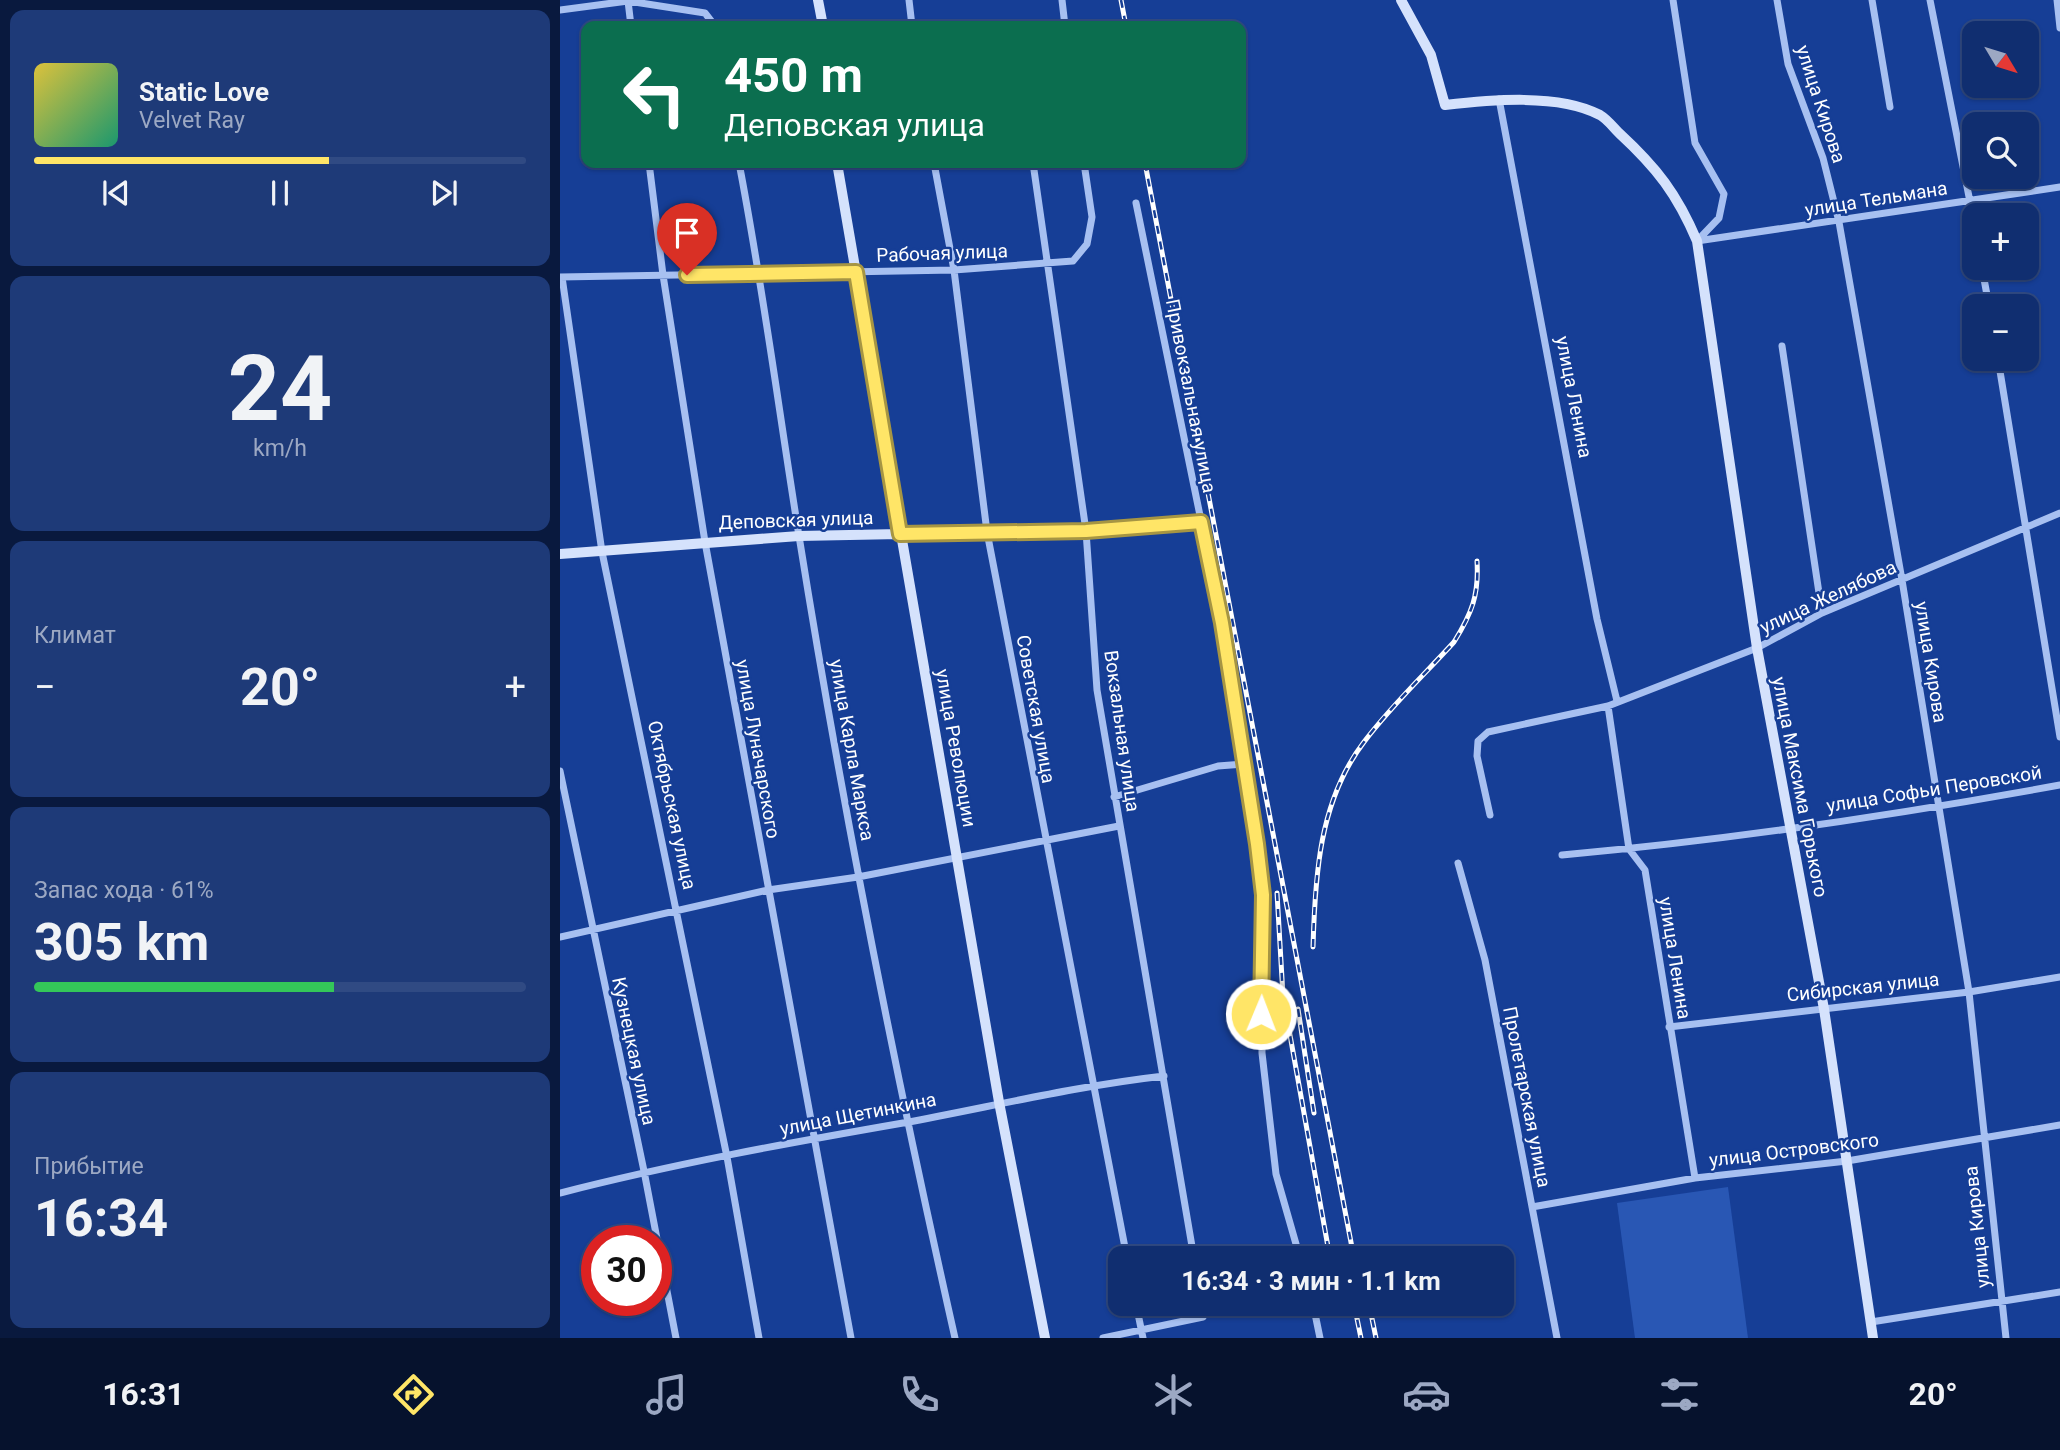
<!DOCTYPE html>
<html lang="ru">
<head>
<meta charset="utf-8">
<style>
	:root { --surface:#102e70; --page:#1e3a78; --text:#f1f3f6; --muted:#9ca8c3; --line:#304a83; --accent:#ffe567 }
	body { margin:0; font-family:Roboto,sans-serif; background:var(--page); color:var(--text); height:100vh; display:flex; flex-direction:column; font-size:26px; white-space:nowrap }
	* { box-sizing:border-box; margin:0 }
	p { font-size:23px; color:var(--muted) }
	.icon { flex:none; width:38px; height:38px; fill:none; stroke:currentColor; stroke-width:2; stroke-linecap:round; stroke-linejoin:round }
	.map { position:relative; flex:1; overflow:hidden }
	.side { display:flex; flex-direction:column; gap:10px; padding:10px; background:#09193e; width:560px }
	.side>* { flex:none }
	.banner { position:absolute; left:21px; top:21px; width:665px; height:147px; border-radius:14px; box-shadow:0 2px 5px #0004,0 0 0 2px var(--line); background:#0b6e4f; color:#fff; overflow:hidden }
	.needle { width:46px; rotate:128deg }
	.buttons { position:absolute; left:1402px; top:21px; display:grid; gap:14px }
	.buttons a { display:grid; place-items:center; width:77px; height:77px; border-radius:14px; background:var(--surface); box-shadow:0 2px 5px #0004,0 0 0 2px var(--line); font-size:35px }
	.speed { position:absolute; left:21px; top:1225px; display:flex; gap:14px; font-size:35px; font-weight:700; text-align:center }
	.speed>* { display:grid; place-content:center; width:91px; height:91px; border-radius:50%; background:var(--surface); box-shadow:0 2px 5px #0004,0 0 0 2px var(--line); line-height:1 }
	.speed .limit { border:10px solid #d22; background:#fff; color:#111 }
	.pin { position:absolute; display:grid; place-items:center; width:60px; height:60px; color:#fff; margin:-72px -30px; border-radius:50% 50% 50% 0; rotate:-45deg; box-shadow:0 0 7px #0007 }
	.pin .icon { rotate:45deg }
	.me { position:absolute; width:77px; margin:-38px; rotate:1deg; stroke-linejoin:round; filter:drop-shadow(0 0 5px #0008) }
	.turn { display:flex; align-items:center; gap:24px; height:147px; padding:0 28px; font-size:32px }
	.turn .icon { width:91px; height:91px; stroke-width:2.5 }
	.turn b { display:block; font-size:49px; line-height:60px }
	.big { font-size:52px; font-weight:700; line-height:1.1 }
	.side .tile { flex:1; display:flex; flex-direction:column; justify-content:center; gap:10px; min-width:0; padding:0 24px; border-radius:14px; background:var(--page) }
	.side .dial { align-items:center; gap:0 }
	.dial b { font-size:91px; line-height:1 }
	.song { display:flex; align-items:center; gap:21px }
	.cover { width:84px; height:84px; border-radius:10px; background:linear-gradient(135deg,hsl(50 70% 55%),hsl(160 70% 35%)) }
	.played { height:7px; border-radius:4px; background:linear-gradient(90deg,var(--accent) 60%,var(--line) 60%) }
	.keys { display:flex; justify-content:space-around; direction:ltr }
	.heat { display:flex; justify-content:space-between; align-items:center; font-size:38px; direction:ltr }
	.charge { height:10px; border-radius:5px; background:linear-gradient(90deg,#34c759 61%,var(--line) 0) }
	.trip { position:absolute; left:548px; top:1246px; width:406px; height:70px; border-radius:14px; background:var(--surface); box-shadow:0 2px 5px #0004,0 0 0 2px var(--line); font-weight:700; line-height:70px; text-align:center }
	.tab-bar { display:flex; height:112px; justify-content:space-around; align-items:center; background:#06122d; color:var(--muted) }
	.tab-bar .icon { width:49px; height:49px }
	.tab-bar .active { color:var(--accent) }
	.tab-bar b { font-size:32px; color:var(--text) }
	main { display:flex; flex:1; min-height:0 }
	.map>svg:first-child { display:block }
	.green { fill:#2957b4 }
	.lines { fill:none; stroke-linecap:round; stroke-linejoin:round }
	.street { stroke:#a7c0f1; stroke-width:7 }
	.secondary { stroke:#d5e2fc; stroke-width:10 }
	.rail-casing { stroke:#fff; stroke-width:5 }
	.rail { stroke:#163e96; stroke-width:2.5; stroke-dasharray:8; stroke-linecap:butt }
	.route-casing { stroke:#a69543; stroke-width:18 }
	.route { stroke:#ffe567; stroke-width:12 }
	.labels { text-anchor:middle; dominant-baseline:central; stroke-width:5; stroke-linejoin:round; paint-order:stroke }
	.street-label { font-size:19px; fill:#fff; stroke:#163e96 }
</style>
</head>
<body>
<main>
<section class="side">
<div class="tile">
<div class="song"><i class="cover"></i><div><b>Static Love</b><p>Velvet Ray</p></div></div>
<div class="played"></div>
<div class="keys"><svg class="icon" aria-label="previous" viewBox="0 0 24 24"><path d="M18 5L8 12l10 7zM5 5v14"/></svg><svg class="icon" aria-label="pause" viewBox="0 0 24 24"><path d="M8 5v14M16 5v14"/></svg><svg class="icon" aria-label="next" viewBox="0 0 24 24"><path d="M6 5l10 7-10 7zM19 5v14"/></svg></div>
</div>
<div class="tile dial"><b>24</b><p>km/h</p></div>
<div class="tile"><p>Климат</p>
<div class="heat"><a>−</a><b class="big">20°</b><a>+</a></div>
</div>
<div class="tile"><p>Запас хода · 61%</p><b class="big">305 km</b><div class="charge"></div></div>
<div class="tile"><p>Прибытие</p><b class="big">16:34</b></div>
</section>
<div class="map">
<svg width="1500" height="1338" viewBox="0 0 1500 1338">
	<rect width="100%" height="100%" fill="#163e96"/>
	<!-- green -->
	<path class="green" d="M 1168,1187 L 1188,1338 L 1075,1338 L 1057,1203 Z"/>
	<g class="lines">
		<!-- street -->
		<path class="street" d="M 349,0 L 352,26
			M 502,0 L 505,26
			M 1113,0 L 1135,143 L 1164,194 L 1159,218 L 1137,241
			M 1217,0 L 1228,64 L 1263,158 L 1279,222 L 1342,580 L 1409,992 L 1446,1338
			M 1312,0 L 1330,107
			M 1370,0 L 1414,222
			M 1497,0 L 1500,28
			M 68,1 L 71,26
			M 0,10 L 68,1 L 145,13 L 155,26
			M 939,99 L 1037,619 L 1057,701
			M 89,163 L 103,275 L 145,542 L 291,1338
			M 179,163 C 203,287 219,412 239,536 C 282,805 335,1072 395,1338
			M 374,163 L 394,270 L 427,532 L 567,1258
			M 473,163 L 526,531 L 537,690 L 634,1258
			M 576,203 L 662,623 L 697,844 L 703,895 L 702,1053 L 716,1174 L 740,1258
			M 1137,241 L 1500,187
			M 1422,268 L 1429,306
			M 0,277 L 394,270 L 513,261 L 527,244 L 532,217 L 524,163
			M 2,277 L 42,552 L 167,1157 L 199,1338
			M 1222,346 L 1262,613
			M 1438,359 L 1500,737
			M 340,534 L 526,531 L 641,522
			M 1048,706 L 1069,849 L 1085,870 L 1135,1178
			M 0,771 L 84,1171 L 116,1338
			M 554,797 L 658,766 L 684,764
			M 930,815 L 917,756 L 918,741 L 928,732 L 1048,706 L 1197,648 L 1262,613 L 1500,513
			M 1002,855 C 1169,840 1336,815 1500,785
			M 898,863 L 925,960 L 997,1338
			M 0,937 L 208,890 L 298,877 L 559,826
			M 1109,1027 L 1409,992 L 1500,977
			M 0,1193 C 113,1164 228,1143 343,1123 C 430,1107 516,1086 604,1076
			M 972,1207 L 1135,1178 L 1287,1161 L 1500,1125
			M 576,1304 L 583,1338
			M 753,1304 L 760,1338
			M 1311,1322 L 1500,1292
			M 543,1338 L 643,1317 L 641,1304"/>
		<!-- secondary -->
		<path class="secondary" d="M 258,0 L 263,26
			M 841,0 L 871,55 L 885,105 C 929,100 999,93 1040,115 C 1047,119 1053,127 1059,133 C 1097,168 1117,194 1137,241 L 1197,648 L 1264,1009 L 1313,1338
			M 277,163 L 439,1102 L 485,1338
			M 0,554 L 239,536 L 340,534"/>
		<!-- rail casing -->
		<g class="rail-casing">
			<path id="rail" d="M 561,0 L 566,26
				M 585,163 L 794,1258
				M 717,893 L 723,996 L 770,1258
				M 753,947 C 755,876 759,801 804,742 C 831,706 864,675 894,642 C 912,613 919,595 917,561
				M 738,1009 L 754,1113
				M 794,1304 L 801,1338
				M 809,1304 L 816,1338"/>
		</g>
		<!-- rail -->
		<use href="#rail" class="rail"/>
	</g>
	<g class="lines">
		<!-- route casing -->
		<g class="route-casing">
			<path id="route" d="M 127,275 L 296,272 L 340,534 L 526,531 L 641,522 L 662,623 L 697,844 L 703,895 L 701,1014"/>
		</g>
		<!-- route -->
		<use href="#route" class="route"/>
	</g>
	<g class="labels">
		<!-- street labels -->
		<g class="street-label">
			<text transform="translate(1261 104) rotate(72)">улица Кирова</text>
			<text transform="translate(1316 199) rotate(-9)">улица Тельмана</text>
			<text transform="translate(382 253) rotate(-2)">Рабочая улица</text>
			<text transform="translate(631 396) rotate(79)">Привокзальная улица</text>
			<text transform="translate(1014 397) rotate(79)">улица Ленина</text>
			<text transform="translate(236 520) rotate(-2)">Деповская улица</text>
			<text transform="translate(1268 597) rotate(-25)">улица Желябова</text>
			<text transform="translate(1371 662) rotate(81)">улица Кирова</text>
			<text transform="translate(476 709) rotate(80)">Советская улица</text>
			<text transform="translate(562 731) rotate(82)">Вокзальная улица</text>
			<text transform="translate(396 748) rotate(80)">улица Революции</text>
			<text transform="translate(198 749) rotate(80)">улица Луначарского</text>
			<text transform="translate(292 750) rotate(80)">улица Карла Маркса</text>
			<text transform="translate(1240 787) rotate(79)">улица Максима Горького</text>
			<text transform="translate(1374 789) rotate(-9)">улица Софьи Перовской</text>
			<text transform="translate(112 805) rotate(78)">Октябрьская улица</text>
			<text transform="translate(1115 958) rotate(81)">улица Ленина</text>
			<text transform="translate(1303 987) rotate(-6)">Сибирская улица</text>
			<text transform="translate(74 1051) rotate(78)">Кузнецкая улица</text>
			<text transform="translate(967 1097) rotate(79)">Пролетарская улица</text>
			<text transform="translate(298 1114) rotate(-11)">улица Щетинкина</text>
			<text transform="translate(1234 1150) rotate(-7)">улица Островского</text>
			<text transform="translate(1417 1227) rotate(-96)">улица Кирова</text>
		</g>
	</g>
</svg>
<div class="buttons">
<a><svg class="needle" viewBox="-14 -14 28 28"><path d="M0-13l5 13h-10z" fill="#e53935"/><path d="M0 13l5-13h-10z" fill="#9ca8c3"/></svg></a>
<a><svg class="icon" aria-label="search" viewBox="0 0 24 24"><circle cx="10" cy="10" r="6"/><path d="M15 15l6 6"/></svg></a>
<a>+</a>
<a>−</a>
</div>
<div class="speed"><div class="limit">30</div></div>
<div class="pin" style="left:127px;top:275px;background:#d93025"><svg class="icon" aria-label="arrive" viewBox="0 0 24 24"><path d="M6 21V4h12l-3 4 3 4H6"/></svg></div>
<svg class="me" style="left:701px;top:1014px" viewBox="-20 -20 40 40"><circle r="17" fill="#ffe567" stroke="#fff" stroke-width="3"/><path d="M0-11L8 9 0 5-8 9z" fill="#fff"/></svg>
<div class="trip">16:34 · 3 мин · 1.1 km</div>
<div class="banner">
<div class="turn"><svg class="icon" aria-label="left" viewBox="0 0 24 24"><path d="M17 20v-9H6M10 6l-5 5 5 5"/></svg><div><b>450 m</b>Деповская улица</div></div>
</div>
</div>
</main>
<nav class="tab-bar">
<b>16:31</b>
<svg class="icon active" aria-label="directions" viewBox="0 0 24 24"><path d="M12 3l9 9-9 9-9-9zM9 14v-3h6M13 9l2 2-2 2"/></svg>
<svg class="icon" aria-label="music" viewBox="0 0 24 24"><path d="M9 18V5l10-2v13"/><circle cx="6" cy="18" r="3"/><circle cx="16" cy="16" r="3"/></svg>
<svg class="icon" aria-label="phone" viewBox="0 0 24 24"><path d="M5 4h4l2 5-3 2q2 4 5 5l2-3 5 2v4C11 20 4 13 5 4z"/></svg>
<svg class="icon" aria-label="climate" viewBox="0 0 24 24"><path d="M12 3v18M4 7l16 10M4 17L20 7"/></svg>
<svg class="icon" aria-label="car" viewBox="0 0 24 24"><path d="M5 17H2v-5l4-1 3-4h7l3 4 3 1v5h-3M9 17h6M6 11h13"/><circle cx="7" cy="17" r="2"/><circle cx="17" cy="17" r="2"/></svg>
<svg class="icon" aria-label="filters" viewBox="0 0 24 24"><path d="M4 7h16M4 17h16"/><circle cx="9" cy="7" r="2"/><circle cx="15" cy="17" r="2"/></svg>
<b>20°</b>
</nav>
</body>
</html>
